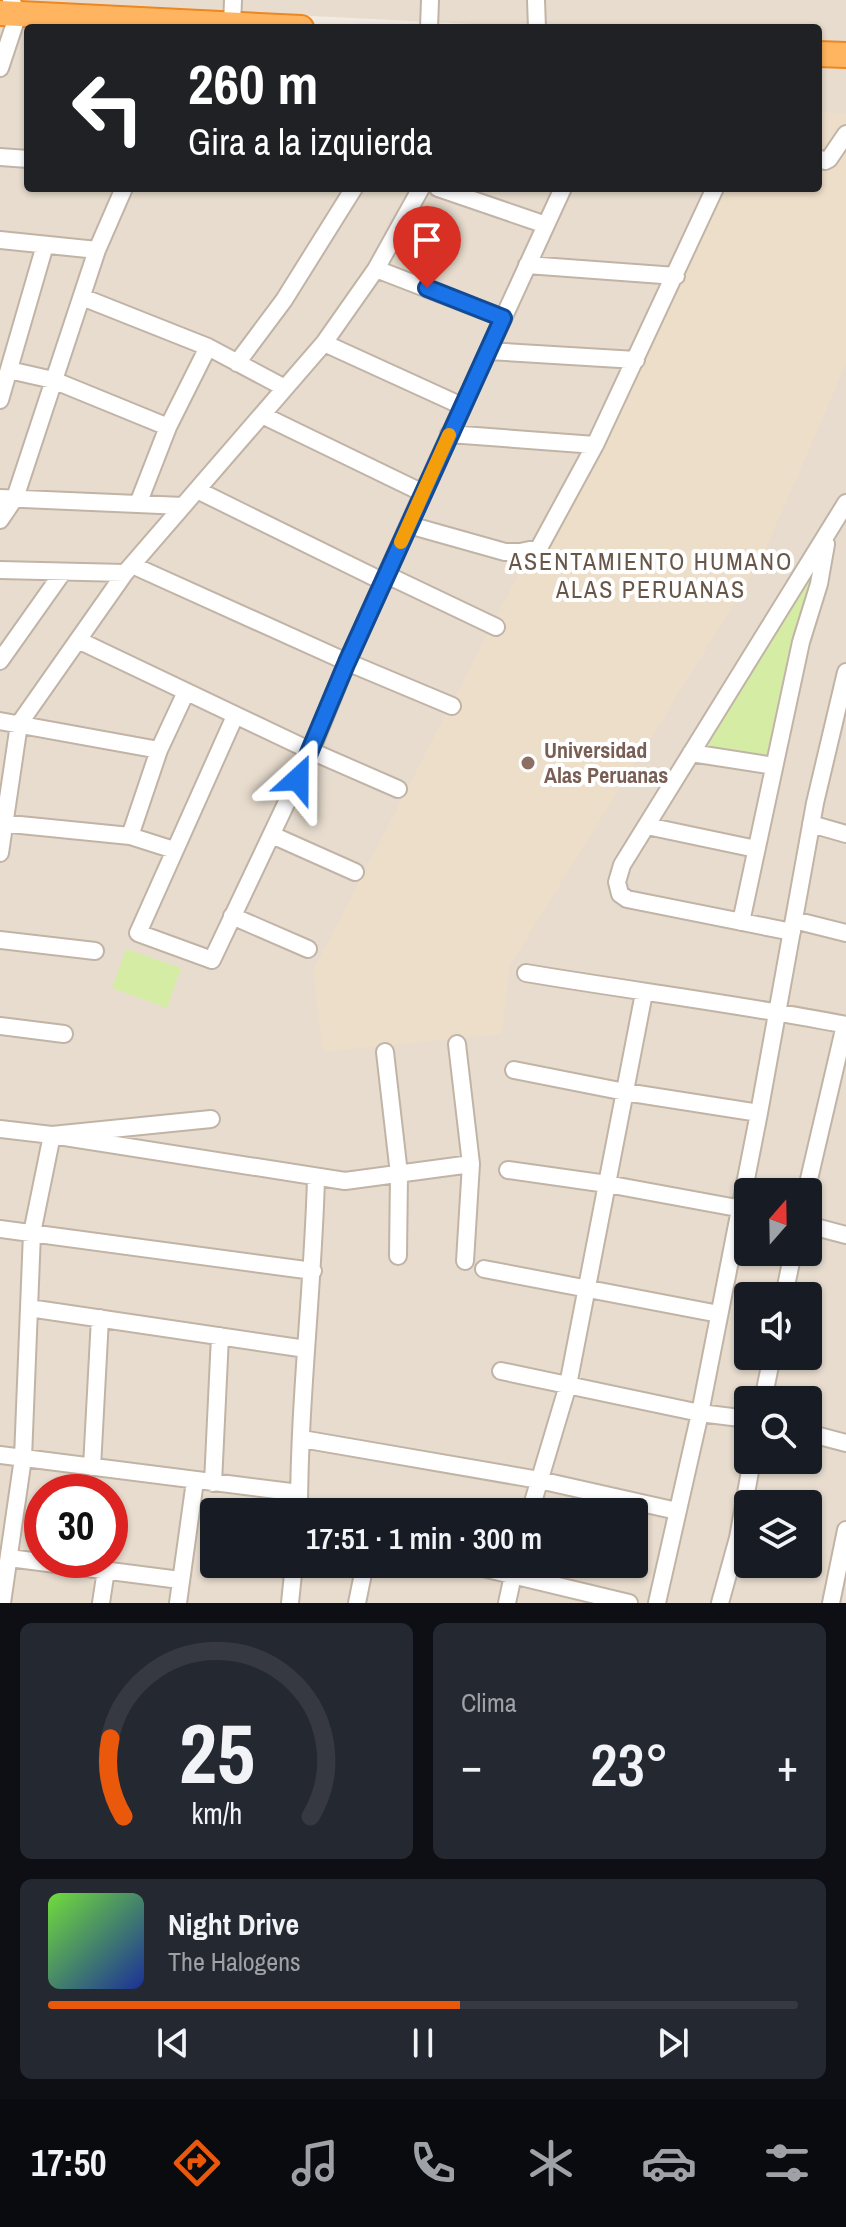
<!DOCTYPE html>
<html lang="es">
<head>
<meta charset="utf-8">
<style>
	:root { --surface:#171b24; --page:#242831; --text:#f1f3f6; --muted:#9ea1a6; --line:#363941; --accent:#ea580c }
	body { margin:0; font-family:"Archivo Narrow",sans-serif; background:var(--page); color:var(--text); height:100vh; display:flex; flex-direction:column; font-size:30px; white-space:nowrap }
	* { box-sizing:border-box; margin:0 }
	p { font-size:26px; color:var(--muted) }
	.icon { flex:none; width:44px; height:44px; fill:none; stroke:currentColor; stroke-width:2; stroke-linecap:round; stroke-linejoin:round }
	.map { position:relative; height:1603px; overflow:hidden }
	.side { display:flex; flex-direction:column; gap:20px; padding:20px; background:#0d0f14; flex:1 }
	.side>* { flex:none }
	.guide { position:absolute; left:24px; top:24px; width:798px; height:168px; border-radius:8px; box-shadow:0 2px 6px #0004; background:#202124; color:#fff; overflow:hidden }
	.needle { width:52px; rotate:20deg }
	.fabs { position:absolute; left:734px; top:1178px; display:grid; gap:16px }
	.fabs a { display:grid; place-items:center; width:88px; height:88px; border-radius:8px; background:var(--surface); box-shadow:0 2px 6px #0004; font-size:40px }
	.speed { position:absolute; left:24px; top:1474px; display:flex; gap:16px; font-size:40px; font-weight:700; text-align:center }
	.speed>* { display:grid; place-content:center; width:104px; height:104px; border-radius:50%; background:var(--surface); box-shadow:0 2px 6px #0004; line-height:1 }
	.speed .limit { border:12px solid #d22; background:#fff; color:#111 }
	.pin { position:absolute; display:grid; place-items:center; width:68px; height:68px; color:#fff; margin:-82px -34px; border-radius:50% 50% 50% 0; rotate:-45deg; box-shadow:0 0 8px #0007 }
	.pin .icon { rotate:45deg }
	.me { position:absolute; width:88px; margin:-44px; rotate:24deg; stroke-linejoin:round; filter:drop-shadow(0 0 6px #0008) }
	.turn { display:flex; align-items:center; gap:28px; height:168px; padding:0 32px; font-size:36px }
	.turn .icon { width:104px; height:104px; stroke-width:2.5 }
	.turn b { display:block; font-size:56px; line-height:68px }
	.big { font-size:60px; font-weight:600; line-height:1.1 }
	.side .card { flex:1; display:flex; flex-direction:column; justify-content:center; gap:12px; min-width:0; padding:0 28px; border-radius:12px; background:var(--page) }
	.side .dial { align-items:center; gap:0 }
	.dial svg { height:208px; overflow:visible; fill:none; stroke:var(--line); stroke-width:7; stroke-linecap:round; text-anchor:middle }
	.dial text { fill:var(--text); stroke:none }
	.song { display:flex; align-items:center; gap:24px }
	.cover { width:96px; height:96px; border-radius:12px; background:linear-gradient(135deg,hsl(100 70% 55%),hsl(230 70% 35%)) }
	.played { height:8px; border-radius:4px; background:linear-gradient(90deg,var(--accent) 55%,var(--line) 55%) }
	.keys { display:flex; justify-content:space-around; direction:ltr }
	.heat { display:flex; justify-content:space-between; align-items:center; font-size:44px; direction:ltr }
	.side .tiles { flex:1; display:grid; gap:20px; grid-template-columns:1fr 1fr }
	.card:last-child { grid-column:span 2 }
	.trip { position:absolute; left:200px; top:1498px; width:448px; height:80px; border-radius:8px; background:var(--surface); box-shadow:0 2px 6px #0004; font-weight:600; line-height:80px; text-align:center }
	.dock { display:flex; height:128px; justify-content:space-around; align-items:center; background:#090b0e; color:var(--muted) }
	.dock .icon { width:56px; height:56px }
	.dock .active { color:var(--accent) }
	.dock b { font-size:36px; color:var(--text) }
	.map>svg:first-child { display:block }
	.residential { fill:#e7dcce; fill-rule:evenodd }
	.education { fill:#eddec9 }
	.green { fill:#d5eca5 }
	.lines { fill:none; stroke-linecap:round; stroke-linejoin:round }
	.minor-casing { stroke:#c1b4a6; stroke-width:20 }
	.highway-casing { stroke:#ec8722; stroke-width:28 }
	.minor { stroke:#fff; stroke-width:16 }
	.highway { stroke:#ffb560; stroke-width:24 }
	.route-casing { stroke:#114b97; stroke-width:20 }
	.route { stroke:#1a73e8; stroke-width:14 }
	.slow { stroke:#f59e0b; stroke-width:14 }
	.education-dot { fill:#8d6e63; stroke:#fff; stroke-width:3 }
	.labels { text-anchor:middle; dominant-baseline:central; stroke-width:8; stroke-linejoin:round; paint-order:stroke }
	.education-label { font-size:22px; font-weight:bold; fill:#785e54; stroke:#fff; text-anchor:start }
	.neighbourhood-label { font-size:24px; letter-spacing:2px; fill:#685748; stroke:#fff }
</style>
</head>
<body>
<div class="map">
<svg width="846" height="1603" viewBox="0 0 846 1603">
	<rect width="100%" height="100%" fill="#f3ebe1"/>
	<!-- residential -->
	<path class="residential" d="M 0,0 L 846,0 L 846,42 L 818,41 L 818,28 L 551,28 Z
		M 0,27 L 28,28 L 28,188 L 818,188 L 818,67 L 846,68 L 846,1603 L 0,1603 ZM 748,1192 L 808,1192 L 808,1252 L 748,1252 ZM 748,1296 L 808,1296 L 808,1356 L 748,1356 ZM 748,1400 L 808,1400 L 808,1460 L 748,1460 ZM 42,1492 L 110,1492 L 110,1560 L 42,1560 ZM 748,1504 L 808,1504 L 808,1564 L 748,1564 ZM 214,1512 L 634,1512 L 634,1564 L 214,1564 Z"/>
	<!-- education -->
	<path class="education" d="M 818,112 L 846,113 L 846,364 L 760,562 L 510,965 L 502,1034 L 323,1052 L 313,971 L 718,188 L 818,188 Z"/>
	<!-- green -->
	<path class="green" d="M 813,570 L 817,571 L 796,624 L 770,761 L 701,750 Z
		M 126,949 L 181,968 L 167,1008 L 112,988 Z"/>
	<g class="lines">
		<!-- minor casing -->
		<g class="minor-casing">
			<path id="minor" d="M 536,0 L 537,28
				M 232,25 L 233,0
				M 429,28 L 430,0
				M 0,68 L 18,14 L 11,0
				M 0,157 L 28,159
				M 818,158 L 825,161 L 829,159 L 846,134
				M 438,188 L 546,225
				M 0,240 L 97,250
				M 527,265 L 676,276
				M 376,269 L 503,318
				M 82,297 L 208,347 L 285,388
				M 324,343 L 462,406
				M 488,351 L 636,360
				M 237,363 L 284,300 L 354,188
				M 9,370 L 53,380 L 168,427
				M 0,400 L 45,245
				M 262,415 L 423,493
				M 449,434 L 595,445
				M 197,490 L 384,582
				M 0,498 L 183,506
				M 138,504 L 168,427 L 208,347
				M 0,520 L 15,498 L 97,250 L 124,188
				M 409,525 L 505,552 L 520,552 L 539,548 L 595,445 L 715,188
				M 132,565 L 347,662 L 452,706
				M 0,570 L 125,573
				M 387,575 L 496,627
				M 78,640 L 311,751 L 398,789
				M 0,661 L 63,572
				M 235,716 L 138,933 L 212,960 L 311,751 L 347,662 L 423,493 L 563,188
				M 0,721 L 159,750
				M 691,753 L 774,766
				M 0,823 L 130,836 L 174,850
				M 811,824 L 846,834
				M 647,826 L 756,849
				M 272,835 L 355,872
				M 130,836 L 159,750 L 186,692
				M 0,853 L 19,724 L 125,573 L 324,343 L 376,269 L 421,188
				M 232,916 L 308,949
				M 794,920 L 846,933
				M 741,922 L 801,642 L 819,584 L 826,544
				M 792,932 L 627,899 L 620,894 L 617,882 L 622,865 L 846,503
				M 0,940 L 95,951
				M 526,973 C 633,991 740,1004 846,1025
				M 0,1026 L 64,1034
				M 457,1044 L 471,1164 L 465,1261
				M 385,1052 L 399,1174 L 398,1256
				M 514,1070 L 625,1092 L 759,1113
				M 0,1129 L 52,1135 L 345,1181 L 471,1164
				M 508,1170 L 607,1184 L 748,1210
				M 806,1192 L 845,1025
				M 808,1225 L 846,1235
				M 0,1229 L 313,1271
				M 484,1269 L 719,1314
				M 784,1296 L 793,1252
				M 29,1308 L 306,1349
				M 501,1371 L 700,1413 L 748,1419
				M 763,1400 L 772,1356
				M 808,1433 L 846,1443
				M 302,1439 L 539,1480 L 677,1511
				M 0,1455 L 299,1493
				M 92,1467 L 100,1318
				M 213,1483 L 220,1336
				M 299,1512 C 299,1401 313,1289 316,1178
				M 530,1512 L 568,1385 L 644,993
				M 9,1558 L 180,1580
				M 466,1564 L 629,1603
				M 2,1603 L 23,1458 L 32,1233 L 52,1135 L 211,1119
				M 101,1603 L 106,1570
				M 178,1603 L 195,1481
				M 290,1603 L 294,1564
				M 357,1603 L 365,1564
				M 507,1603 L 515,1566
				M 657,1603 L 700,1413 L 759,1113 L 815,803 L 846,672
				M 720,1603 L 738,1538 L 752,1460
				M 831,1603 L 846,1530"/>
		</g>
		<!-- highway casing -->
		<g class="highway-casing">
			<path id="highway" d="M 0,13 L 301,28
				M 818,54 L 846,55"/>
		</g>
		<!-- minor -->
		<use href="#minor" class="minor"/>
		<!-- highway -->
		<use href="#highway" class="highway"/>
	</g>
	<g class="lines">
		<!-- route casing -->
		<g class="route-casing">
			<path id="route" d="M 298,779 L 347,662 L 503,318 L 427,288"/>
		</g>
		<!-- route -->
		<use href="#route" class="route"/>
		<!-- slow -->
		<path class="slow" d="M 401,542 L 449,435"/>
	</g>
	<!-- markers -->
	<circle class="education-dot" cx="528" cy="763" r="8"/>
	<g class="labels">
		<!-- education labels -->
		<g class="education-label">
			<text x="544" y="750">Universidad<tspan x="544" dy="25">Alas Peruanas</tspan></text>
		</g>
		<!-- neighbourhood labels -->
		<g class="neighbourhood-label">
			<text x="651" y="561">ASENTAMIENTO HUMANO<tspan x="651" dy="28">ALAS PERUANAS</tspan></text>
		</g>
	</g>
</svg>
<div class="fabs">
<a><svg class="needle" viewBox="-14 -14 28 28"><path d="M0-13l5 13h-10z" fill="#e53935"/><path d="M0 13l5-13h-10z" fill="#9ea1a6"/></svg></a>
<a><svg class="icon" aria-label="sound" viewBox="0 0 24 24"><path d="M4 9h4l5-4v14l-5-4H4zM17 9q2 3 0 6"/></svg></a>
<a><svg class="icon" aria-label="search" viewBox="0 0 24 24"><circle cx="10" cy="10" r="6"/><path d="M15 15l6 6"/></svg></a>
<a><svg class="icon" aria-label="layers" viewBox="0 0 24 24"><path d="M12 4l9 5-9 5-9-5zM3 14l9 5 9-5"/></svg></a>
</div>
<div class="speed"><div class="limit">30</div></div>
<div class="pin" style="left:427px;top:288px;background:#d93025"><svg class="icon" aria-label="arrive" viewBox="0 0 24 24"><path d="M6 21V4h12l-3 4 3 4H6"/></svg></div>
<svg class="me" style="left:298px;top:779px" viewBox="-20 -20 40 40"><path d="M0-17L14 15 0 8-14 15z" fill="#1a73e8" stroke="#fff" stroke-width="4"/></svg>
<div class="trip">17:51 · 1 min · 300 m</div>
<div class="guide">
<div class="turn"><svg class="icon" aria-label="left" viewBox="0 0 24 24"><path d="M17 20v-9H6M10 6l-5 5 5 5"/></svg><div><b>260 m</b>Gira a la izquierda</div></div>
</div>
</div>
<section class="side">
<div class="tiles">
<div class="card dial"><svg viewBox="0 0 100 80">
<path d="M14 69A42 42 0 1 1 86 69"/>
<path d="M14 69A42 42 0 0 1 9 39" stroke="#ea580c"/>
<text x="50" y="56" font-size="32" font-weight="700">25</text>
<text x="50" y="72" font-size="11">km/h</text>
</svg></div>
<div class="card"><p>Clima</p>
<div class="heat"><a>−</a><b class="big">23°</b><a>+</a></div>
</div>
<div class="card">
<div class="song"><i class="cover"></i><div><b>Night Drive</b><p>The Halogens</p></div></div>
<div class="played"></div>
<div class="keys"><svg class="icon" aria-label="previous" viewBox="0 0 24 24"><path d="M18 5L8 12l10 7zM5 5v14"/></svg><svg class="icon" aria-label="pause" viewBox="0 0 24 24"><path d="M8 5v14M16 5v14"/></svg><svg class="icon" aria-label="next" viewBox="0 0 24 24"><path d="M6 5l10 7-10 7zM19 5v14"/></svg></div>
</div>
</div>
</section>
<nav class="dock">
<b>17:50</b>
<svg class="icon active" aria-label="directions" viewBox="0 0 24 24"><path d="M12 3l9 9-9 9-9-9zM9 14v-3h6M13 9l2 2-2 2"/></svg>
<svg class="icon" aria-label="music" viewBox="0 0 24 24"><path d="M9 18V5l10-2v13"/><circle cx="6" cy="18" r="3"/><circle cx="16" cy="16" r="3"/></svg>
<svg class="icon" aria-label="phone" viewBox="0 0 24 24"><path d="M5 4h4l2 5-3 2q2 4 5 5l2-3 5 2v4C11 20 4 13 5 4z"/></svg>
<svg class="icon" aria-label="climate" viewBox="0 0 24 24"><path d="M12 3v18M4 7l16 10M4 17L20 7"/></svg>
<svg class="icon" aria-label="car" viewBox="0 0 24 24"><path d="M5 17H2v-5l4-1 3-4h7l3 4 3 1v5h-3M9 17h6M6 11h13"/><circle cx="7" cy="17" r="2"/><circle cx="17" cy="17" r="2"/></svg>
<svg class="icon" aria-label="filters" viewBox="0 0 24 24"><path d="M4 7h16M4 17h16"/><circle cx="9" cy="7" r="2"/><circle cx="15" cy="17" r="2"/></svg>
</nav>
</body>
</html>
